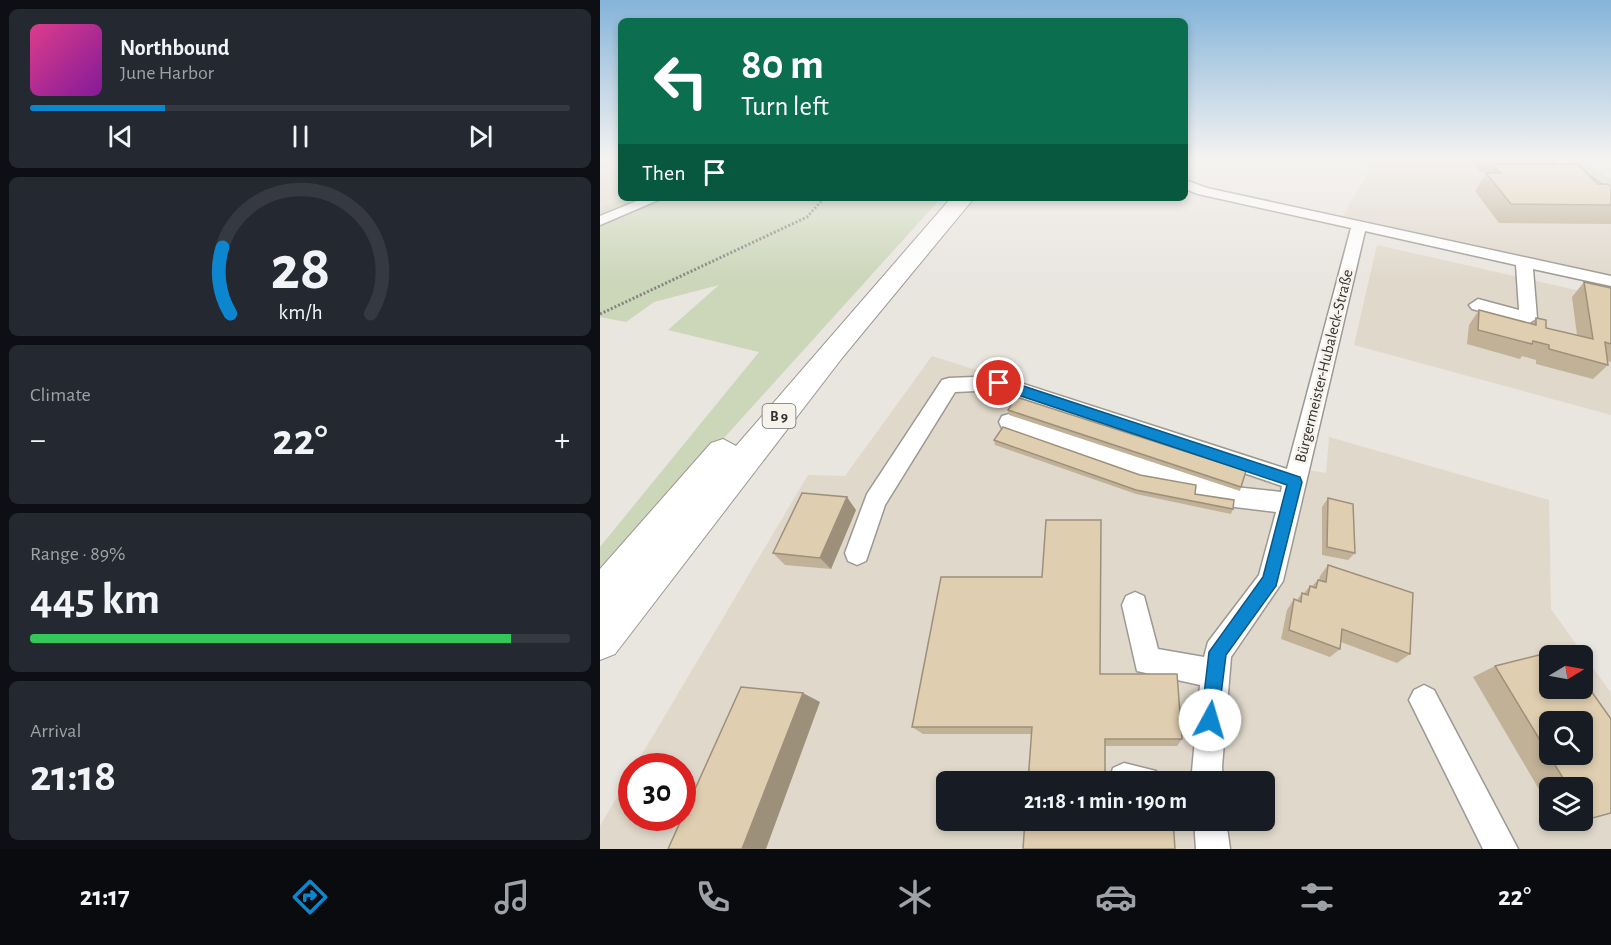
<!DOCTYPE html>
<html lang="en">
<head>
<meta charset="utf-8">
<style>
	:root { --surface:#171b24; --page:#242831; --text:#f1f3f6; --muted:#9ea1a6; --line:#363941; --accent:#0c86ce }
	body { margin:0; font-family:"Alegreya Sans",sans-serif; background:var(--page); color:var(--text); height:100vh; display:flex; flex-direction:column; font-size:22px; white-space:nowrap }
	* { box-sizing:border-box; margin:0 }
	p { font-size:20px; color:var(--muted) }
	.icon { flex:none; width:33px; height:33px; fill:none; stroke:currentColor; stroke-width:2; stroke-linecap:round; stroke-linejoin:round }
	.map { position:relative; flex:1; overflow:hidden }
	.side { display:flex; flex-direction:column; gap:9px; padding:9px; background:#0d0f14; width:600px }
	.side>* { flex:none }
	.hud { position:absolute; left:18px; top:18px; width:570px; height:183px; border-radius:9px; box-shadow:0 3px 9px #0003; background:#0b6e4f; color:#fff; overflow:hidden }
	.needle { width:39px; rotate:80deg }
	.controls { position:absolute; left:939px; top:645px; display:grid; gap:12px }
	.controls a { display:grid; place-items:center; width:54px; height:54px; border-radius:9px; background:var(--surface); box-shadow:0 3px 9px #0003; font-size:30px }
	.speed { position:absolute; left:18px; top:753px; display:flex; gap:12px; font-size:30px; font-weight:700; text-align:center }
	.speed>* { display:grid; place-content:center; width:78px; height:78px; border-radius:50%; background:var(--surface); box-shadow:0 3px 9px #0003; line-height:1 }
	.speed .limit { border:9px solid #d22; background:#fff; color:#111 }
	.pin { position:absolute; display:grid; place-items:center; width:51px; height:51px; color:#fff; margin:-26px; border:3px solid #fff; border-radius:50%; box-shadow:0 2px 6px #0007 }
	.me { position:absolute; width:66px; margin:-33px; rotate:6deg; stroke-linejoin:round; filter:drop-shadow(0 0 4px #0008) }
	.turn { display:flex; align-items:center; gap:21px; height:126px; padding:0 24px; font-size:27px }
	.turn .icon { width:78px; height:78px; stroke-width:2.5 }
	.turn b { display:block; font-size:42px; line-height:51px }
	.then { display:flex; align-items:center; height:57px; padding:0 24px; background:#0003; gap:12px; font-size:22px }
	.big { font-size:45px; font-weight:600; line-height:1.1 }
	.side .tile { flex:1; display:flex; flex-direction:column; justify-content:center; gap:9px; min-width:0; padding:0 21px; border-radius:9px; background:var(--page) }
	.side .dial { align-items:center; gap:0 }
	.dial svg { height:156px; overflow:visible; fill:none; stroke:var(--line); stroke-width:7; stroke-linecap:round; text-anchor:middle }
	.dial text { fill:var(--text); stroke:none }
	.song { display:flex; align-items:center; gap:18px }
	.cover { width:72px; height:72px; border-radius:9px; background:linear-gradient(135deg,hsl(330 70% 55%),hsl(290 70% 35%)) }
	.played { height:6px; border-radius:3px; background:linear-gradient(90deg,var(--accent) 25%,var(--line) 25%) }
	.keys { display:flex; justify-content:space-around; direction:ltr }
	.heat { display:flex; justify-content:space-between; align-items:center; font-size:33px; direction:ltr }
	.charge { height:9px; border-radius:4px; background:linear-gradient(90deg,#34c759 89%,var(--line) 0) }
	.trip { position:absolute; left:336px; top:771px; width:339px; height:60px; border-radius:9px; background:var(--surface); box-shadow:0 3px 9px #0003; font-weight:600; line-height:60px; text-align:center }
	.tab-bar { display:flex; height:96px; justify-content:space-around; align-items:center; background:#090b0e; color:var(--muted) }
	.tab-bar .icon { width:42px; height:42px }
	.tab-bar .on { color:var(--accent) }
	.tab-bar b { font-size:27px; color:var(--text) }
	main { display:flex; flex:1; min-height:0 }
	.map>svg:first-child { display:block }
	.built { fill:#e0d8cb; fill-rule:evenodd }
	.green { fill:#ccd6b9 }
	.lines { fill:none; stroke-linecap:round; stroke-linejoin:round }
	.minor-casing { stroke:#9c9892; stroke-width:3 }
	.highway-casing { stroke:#9c9892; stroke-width:2 }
	.path { stroke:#86837f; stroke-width:3; stroke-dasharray:2 2; stroke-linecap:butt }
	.minor { fill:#fff; fill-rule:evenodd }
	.highway { fill:#fff; fill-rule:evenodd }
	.wall { fill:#c1b197; fill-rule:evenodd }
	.shaded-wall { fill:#9d907b }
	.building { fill:#e0ceb0; stroke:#9d907b; stroke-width:1.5; fill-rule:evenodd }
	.route { fill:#0c86ce; stroke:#085786; stroke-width:1.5 }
	.labels { text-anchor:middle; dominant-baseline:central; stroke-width:5; stroke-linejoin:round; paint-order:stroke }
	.shield { fill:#f6f2ec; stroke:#6e6b68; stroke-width:1.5 }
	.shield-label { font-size:15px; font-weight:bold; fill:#33312f }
	.street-label { font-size:16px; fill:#33312f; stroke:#f6f2ec }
</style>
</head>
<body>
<main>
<section class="side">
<div class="tile">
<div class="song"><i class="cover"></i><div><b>Northbound</b><p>June Harbor</p></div></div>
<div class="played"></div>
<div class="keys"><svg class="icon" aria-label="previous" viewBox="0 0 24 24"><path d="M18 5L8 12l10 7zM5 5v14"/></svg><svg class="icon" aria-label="pause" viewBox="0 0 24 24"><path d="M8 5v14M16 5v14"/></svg><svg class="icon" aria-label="next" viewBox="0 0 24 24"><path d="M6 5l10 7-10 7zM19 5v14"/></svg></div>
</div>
<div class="tile dial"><svg viewBox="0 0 100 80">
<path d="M14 69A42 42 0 1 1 86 69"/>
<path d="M14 69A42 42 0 0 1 10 35" stroke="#0c86ce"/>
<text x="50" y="56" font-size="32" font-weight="700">28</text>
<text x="50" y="72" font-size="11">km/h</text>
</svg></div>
<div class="tile"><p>Climate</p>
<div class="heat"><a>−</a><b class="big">22°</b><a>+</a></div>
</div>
<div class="tile"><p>Range · 89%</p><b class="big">445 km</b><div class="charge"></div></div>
<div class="tile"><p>Arrival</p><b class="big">21:18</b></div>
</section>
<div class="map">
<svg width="1011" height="849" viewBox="0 0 1011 849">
	<rect width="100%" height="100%" fill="#e9e5df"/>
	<!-- built -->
	<path class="built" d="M 775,160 L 954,160 L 1011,200 L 1011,276 L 743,216 Z
		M 8,163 L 21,182 L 21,198 L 24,198 L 0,208 L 0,164 Z
		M 777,245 L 1011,298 L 1011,415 L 754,345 Z
		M 332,356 L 676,465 L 726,473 L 729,437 L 949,500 L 951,609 L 1011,693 L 1011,849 L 0,849 L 0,826 L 31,773 L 32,818 L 82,818 L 82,766 L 35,766 L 208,475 L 245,476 ZM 950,656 L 982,656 L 982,688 L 950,688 ZM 950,722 L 982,722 L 982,754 L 950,754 ZM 346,782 L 664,782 L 664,820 L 346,820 ZM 950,788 L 982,788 L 982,820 L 950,820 Z"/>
	<!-- green -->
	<path class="green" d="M 966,160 L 981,160 L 1011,179 L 1011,191 Z
		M 24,198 L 341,198 L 0,575 L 0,547 L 159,352 L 68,330 L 119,285 L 54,302 L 26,322 L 0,317 L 0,208 Z"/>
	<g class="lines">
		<!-- minor casing -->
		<g class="minor-casing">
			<path id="minor" d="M 951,160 L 966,160 L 1011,191 L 1011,201 Z
				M 585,180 L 607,188 L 1011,276 L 1011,286 L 933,269 L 937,318 L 928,324 L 872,309 L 869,305 L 878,299 L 919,310 L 916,265 L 765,231 L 683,581 L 631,657 L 622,767 L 623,782 L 591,782 L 600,685 L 537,671 L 522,605 L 526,596 L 535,592 L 544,596 L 558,649 L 604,657 L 608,642 L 659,575 L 676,512 L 635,507 L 402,428 L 399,422 L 402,416 L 409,414 L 635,487 L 681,492 L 682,486 L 398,390 L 355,392 L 285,505 L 266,561 L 257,565 L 248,561 L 245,553 L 267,494 L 342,380 L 349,378 L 399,376 L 687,469 L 751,228 L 598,194 L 585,189 Z
				M 44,198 L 63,198 L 0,225 L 0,216 Z
				M 824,685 L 834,690 L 918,849 L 883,849 L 809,700 L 814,690 Z
				M 524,763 L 556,771 L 561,782 L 509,782 L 513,768 Z
				M 594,820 L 626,820 L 630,849 L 596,849 Z"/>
		</g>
		<!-- highway casing -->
		<g class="highway-casing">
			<path id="highway" d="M 351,198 L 374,198 L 242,358 L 15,654 L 0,660 L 0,569 L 111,443 L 123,439 L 136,446 Z"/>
		</g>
		<!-- path -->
		<path class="path" d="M 0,314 L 207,217 L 224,198"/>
		<!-- minor -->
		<use href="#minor" class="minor"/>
		<!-- highway -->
		<use href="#highway" class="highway"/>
	</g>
	<!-- wall -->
	<path class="wall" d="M 870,160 L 926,160 L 924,164 L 1011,187 L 1011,224 L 899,223 L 875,191 L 886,173 L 887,172 L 880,172 Z
		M 984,282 L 1011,288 L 1011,362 L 1008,361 L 1008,365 L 993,379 L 936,364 L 936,360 L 922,356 L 920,359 L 867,344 L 869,325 L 879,310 L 932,324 L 936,318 L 946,328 L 977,335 L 972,297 Z
		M 408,410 L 646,471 L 640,491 L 409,415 Z
		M 394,440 L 595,494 L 633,509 L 631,514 L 536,494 L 395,445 Z
		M 728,498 L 755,553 L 748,560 L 722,555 L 722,507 Z
		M 256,510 L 231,569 L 185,565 L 173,553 Z
		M 728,565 L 810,654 L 797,663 L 741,642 L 740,649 L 730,657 L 681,639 L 687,610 L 694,599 L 697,600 L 702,593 L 704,593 L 710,586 L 712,586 L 718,580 L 719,580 L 720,576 Z
		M 963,649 L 967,656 L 950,656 L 950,688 L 982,688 L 982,678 L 1011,719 L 1011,813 L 989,819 L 982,820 L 982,788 L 950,788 L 950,808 L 873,677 L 895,666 ZM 950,722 L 982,722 L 982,754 L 950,754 Z
		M 500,674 L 582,739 L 577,746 L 505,746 L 431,734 L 323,734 L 312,727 Z
		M 957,820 L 975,820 L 958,822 Z"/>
	<!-- shaded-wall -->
	<path class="shaded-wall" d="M 247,497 L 256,510 L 231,569 L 220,558 Z
		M 203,693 L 220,702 L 166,849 L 142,849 Z"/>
	<!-- building -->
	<path class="building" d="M 892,164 L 978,164 L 998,184 L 1008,184 L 1011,187 L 1011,205 L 911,204 L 886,173 L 900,173 Z
		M 984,282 L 1011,288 L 1011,344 L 1005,342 L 1008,365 L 949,349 L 949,345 L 933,341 L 932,344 L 878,330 L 879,310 L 936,325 L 936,318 L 946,320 L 946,328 L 993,339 Z
		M 416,397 L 646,471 L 641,487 L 408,410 Z
		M 403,427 L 540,475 L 596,485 L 595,494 L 634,500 L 633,509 L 536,490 L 394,440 Z
		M 202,493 L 247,497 L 220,558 L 173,553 Z
		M 728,498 L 753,504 L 755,553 L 727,547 Z
		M 446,520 L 501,520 L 500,674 L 577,674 L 582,739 L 505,739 L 505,782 L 428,782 L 432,727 L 312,727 L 341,577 L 442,577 Z
		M 728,565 L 813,593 L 810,654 L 742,629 L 740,649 L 689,630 L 694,599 L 701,602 L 702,593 L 708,595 L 710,586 L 716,588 L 718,580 L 726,582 Z
		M 963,649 L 967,656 L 950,656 L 950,688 L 982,688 L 982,678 L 1011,719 L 1011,813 L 989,819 L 982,809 L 982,788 L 969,788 L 895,666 ZM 950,722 L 982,722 L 982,754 L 950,754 Z
		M 141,687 L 203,693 L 142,849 L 68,849 Z
		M 425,820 L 573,820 L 575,849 L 423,849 Z"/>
	<!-- sky -->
	<linearGradient id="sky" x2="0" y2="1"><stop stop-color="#84b4d9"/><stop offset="0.57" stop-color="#f5f3f1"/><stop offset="1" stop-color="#f5f3f1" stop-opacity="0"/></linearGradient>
	<rect width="1011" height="279" fill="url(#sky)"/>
	<!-- route -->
	<path class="route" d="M 399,378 L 700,477 L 702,482 L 676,586 L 626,655 L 617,727 L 610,730 L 604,727 L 601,720 L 609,652 L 663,577 L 687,485 L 394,387 L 394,380 Z"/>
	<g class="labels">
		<!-- shield labels -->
		<rect class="shield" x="162.5" y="404" width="33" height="24" rx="4.5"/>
		<g class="shield-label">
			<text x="179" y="416">B 9</text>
		</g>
		<!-- street labels -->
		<g class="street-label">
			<text transform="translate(724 366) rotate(-76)">Bürgermeister-Hubaleck-Straße</text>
		</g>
	</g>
</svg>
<div class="controls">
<a><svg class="needle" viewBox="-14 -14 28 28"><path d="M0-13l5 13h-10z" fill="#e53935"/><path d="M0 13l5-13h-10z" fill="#9ea1a6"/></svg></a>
<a><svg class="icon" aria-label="search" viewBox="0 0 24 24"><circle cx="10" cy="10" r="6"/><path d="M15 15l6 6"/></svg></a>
<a><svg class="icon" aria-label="layers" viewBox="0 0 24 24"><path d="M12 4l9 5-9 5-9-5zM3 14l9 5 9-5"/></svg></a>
</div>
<div class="speed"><div class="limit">30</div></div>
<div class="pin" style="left:399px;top:383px;background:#d93025"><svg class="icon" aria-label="arrive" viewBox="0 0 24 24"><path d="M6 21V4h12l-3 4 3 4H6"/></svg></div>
<svg class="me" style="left:610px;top:720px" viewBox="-20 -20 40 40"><circle r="19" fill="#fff"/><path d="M0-13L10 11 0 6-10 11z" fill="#0c86ce"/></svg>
<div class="trip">21:18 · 1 min · 190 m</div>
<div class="hud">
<div class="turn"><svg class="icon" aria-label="left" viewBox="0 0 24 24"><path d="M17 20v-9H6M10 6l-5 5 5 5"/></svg><div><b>80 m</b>Turn left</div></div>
<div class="then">Then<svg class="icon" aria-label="arrive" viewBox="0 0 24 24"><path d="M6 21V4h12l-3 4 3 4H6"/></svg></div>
</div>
</div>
</main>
<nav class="tab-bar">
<b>21:17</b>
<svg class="icon on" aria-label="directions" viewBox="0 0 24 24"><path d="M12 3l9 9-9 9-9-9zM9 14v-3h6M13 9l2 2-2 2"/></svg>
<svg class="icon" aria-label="music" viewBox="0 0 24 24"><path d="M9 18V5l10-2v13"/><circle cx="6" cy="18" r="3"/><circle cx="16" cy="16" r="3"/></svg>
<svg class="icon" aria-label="phone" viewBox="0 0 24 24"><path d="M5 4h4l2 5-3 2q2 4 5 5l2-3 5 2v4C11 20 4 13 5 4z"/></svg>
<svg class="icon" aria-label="climate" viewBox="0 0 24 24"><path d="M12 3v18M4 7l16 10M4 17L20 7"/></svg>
<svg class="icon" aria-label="car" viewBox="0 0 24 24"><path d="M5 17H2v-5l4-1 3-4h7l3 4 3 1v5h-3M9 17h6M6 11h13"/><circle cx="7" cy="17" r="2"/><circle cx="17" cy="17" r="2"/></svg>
<svg class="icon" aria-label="filters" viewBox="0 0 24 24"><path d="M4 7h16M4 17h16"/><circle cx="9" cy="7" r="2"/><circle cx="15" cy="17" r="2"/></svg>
<b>22°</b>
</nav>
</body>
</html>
